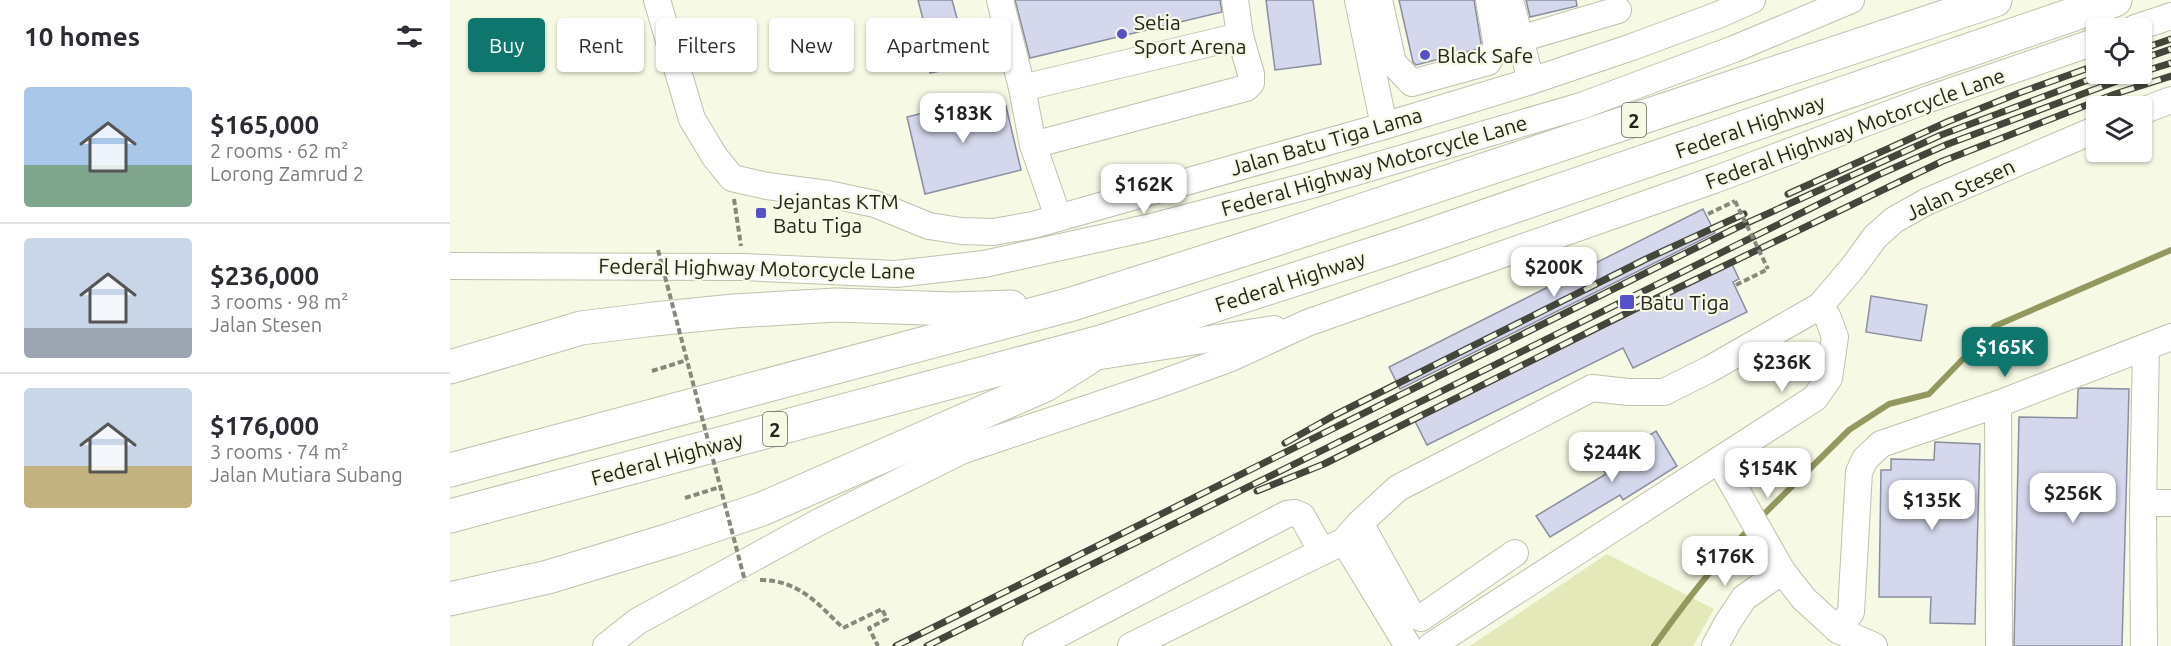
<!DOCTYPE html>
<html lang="en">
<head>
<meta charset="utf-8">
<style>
  :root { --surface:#fff; --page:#f7f7f7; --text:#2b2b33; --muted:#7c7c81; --line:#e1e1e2; --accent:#0f766e }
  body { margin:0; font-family:Ubuntu,sans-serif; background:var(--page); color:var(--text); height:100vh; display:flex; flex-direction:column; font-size:22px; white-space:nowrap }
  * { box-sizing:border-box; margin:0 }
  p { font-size:20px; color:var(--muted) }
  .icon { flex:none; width:33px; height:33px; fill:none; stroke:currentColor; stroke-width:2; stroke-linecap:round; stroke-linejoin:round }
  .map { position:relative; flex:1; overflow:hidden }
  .side { display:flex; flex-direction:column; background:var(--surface); width:450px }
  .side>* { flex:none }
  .banner { position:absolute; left:18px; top:18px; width:570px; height:54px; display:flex; gap:12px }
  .buttons { position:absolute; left:1636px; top:18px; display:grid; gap:12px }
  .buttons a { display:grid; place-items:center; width:66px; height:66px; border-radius:6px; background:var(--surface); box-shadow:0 2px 4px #0004; font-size:30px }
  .price { position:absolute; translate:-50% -51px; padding:0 14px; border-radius:12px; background:#fff; color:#222; font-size:20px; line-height:39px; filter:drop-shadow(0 2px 3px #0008) }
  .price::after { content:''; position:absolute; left:50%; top:36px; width:18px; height:14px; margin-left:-9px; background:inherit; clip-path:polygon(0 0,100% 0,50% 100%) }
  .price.current { background:var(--accent); color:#fff }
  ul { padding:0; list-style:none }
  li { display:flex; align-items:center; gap:18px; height:150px; padding:0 24px }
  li+li { border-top:2px solid var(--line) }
  li span { display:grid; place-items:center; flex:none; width:168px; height:120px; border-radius:6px; color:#555 }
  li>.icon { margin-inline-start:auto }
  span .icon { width:72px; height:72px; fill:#fffc; stroke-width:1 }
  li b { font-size:26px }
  h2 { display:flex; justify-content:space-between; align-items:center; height:72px; padding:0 24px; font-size:26px }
  .pill { padding:0 21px; border-radius:6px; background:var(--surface); box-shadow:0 2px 4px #0004; font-size:21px; line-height:54px }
  .pill.current { background:var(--accent); color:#fff }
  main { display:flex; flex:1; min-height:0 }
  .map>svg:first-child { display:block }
  .green { fill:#e3e9b8 }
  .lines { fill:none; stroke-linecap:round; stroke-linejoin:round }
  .stream { stroke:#93985e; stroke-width:6 }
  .building { fill:#d5d8ec; stroke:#8b8ea0; stroke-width:1.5 }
  .minor-casing { stroke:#bfc1ad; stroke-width:28 }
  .highway-casing { stroke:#bfc1ad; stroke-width:35 }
  .path { stroke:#87897c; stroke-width:4; stroke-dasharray:6 3; stroke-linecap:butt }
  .minor { stroke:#fff; stroke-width:26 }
  .highway { stroke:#fff; stroke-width:33 }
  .rail-casing { stroke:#44463c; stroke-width:7 }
  .rail { stroke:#f6f9e4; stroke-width:4.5; stroke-dasharray:14; stroke-linecap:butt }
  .path-bridge { stroke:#87897c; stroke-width:4; stroke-dasharray:6 3; stroke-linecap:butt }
  .poi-dot { fill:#5751c9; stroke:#f6f9e4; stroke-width:2 }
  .labels { text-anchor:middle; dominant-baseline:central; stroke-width:4.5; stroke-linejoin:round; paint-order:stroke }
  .shield { fill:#f6f9e4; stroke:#636559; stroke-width:1.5 }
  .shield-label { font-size:20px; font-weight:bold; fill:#24251e }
  .poi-label { font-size:21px; fill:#24251e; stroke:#f6f9e4; text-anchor:start }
  .street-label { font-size:21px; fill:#24251e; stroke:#f6f9e4 }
</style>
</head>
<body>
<main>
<section class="side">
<h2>10 homes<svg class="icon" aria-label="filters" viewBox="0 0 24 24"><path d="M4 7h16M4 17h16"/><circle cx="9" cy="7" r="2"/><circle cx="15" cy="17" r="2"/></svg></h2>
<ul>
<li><span style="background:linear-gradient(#a9c7e8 65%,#7fa58c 0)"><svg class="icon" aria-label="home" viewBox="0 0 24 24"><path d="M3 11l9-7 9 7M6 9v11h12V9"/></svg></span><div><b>$165,000</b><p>2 rooms · 62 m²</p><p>Lorong Zamrud 2</p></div></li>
<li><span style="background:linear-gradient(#c9d6e8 75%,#9aa5b1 0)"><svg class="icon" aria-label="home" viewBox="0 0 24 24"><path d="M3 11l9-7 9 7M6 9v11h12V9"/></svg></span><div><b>$236,000</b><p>3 rooms · 98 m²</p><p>Jalan Stesen</p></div></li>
<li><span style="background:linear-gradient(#c9d6e8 65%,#c2b280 0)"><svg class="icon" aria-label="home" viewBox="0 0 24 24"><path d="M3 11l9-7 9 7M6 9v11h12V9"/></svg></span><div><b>$176,000</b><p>3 rooms · 74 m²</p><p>Jalan Mutiara Subang</p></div></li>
</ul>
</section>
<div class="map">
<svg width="1721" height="646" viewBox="0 0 1721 646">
  <rect width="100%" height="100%" fill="#f6f9e4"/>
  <!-- green -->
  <path class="green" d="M1157 554 1264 609 1243 646H1020Z"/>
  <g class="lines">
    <!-- stream -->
    <g class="stream">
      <path d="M1310 518 1399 430 1439 404 1479 394 1545 326 1721 250"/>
      <path d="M1204 646C1234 604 1264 564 1301 527"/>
    </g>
  </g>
  <!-- building -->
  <g class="building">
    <path d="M468 0H502L513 40 515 39 520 65 480 73 474 47 480 46Z"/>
    <path d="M565 0H770L772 12 580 58Z"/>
    <path d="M816 0H863L871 64 825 70Z"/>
    <path d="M949 0H1024L1031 43 1028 49 966 65 963 62Z"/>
    <path d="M1076 0H1126L1127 6 1080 17Z"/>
    <path d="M541 96 544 109 556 106 571 170 475 194 457 117Z"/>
    <path d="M1253 209 1265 233 950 389 939 367Z"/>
    <path d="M1282 264 1289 279 1283 282 1297 312 1183 368 1173 348 977 445 965 421Z"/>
    <path d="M1421 296 1477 305 1471 341 1416 332Z"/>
    <path d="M1631 388 1679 389 1672 646H1564L1569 417 1627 418 1628 389Z"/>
    <path d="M1206 431 1227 466 1173 500 1170 495 1100 537 1086 516 1156 474 1151 466Z"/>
    <path d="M1485 442 1530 444 1525 624 1480 623 1481 597H1429L1431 470H1441V459L1484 460Z"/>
  </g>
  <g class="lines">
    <!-- minor casing -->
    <g class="minor-casing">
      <g id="minor">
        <path d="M207 0 242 119 265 157 282 178 317 186 378 194 425 204 479 226 511 231 543 232 583 225 934 126 1081 81 1182 47 1268 15 1302 0"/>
        <path d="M550 0 572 88 583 145 608 217"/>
        <path d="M908 0 934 126"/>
        <path d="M929 0 943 63 962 83 1038 62 1047 46 1039 0"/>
        <path d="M1060 0 1081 81"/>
        <path d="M1685 28 1721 16"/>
        <path d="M1070 39 1168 10"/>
        <path d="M572 88 790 36 785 0"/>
        <path d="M1692 111 1721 100"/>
        <path d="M583 145 796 88 801 83V74L790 36"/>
        <path d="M0 266 293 267 446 274 534 264 697 228 861 185 1131 106 1284 49 1401 0"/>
        <path d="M638 358 824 329"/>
        <path d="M1548 404 1549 646"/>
        <path d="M1269 460 1332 571 1354 599 1388 630 1424 646"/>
        <path d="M1693 503H1721"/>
        <path d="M910 523 961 614 971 618 1065 553"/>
        <path d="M1388 630 1401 612 1409 472 1415 459 1431 444 1548 404 1721 337"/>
        <path d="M156 646 188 621 369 522 511 451 707 385 781 358 857 323 1264 180 1479 99 1647 41"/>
        <path d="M586 646 837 514 845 513 852 516 872 552"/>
        <path d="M681 646 888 544"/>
        <path d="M958 646 894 541 910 523 948 488 1142 388 1178 392H1214L1260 369 1370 306 1404 266 1425 237 1444 220 1476 202 1647 129"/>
        <path d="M981 646 1365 398 1379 378 1385 337 1378 318 1370 306"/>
        <path d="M1265 646 1278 622 1294 598 1332 571"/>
        <path d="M1694 646 1693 503 1696 347"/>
      </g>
    </g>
    <!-- highway casing -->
    <g class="highway-casing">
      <g id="highway">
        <path d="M0 367 131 328 204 319 284 311 386 305 503 309 561 307"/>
        <path d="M0 470 622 304 823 240 1545 0"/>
        <path d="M0 516 651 342 951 245 1665 0"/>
        <path d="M0 599 98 577 223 539 312 509 595 385 638 358 642 353"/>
      </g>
    </g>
    <!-- path -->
    <g class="path">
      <path d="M284 199 291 246"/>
      <path d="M1258 214 1285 201"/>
      <path d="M1286 285 1318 269"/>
      <path d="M202 371 237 360"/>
      <path d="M235 498 270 487"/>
      <path d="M310 580C349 580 368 604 393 628L432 609 437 619 419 628 428 646"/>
    </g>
    <!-- minor -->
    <use href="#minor" class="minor"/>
    <!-- highway -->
    <use href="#highway" class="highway"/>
    <!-- rail casing -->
    <g class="rail-casing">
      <g id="rail">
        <path d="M1692 49 1721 39"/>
        <path d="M1692 59 1721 49"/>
        <path d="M1692 72 1721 63"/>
        <path d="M1338 194 1497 122 1569 93 1647 65"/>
        <path d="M835 443 885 415 1196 259 1294 214"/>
        <path d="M807 491 874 464 1207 298 1493 161 1665 94 1721 76"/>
        <path d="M446 646 1286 228 1491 135 1654 74"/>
        <path d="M477 646 1428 175 1498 144 1686 74"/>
      </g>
    </g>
    <!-- rail -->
    <use href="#rail" class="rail"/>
    <!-- path-bridge -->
    <g class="path-bridge">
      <path d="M1285 201 1318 269"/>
      <path d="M208 250 295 581"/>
    </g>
  </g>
  <!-- markers -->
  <g class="poi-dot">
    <circle cx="672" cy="34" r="6"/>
    <circle cx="975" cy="55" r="6"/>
    <rect x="305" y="207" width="12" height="12" rx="3"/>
    <rect x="1169" y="294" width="16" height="16" rx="3"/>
  </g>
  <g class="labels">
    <!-- shield labels -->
    <g class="shield">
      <rect x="1172" y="103" width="24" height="34" rx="4.5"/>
      <rect x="313" y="412" width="24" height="34" rx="4.5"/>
    </g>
    <g class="shield-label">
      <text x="1184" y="120">2</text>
      <text x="325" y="429">2</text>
    </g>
    <!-- poi labels -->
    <g class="poi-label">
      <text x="684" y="22">Setia<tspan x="684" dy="24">Sport Arena</tspan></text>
      <text x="987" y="55">Black Safe</text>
      <text x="323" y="201">Jejantas KTM<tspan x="323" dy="24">Batu Tiga</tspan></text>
      <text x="1190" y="302">Batu Tiga</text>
    </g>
    <!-- street labels -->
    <g class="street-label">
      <text transform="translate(1300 126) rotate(-19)">Federal Highway</text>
      <text transform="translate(1405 128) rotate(-20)">Federal Highway Motorcycle Lane</text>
      <text transform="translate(876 141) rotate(-16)">Jalan Batu Tiga Lama</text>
      <text transform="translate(924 165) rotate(-16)">Federal Highway Motorcycle Lane</text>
      <text transform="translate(1510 189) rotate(-25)">Jalan Stesen</text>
      <text transform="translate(307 268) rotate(1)">Federal Highway Motorcycle Lane</text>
      <text transform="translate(840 281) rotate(-18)">Federal Highway</text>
      <text transform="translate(217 458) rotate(-15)">Federal Highway</text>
    </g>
  </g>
</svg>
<div class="buttons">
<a><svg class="icon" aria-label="locate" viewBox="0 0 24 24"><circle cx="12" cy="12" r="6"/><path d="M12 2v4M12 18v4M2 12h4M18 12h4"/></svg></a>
<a><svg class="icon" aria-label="layers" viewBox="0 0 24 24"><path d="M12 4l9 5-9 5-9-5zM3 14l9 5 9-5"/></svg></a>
</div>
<b class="price" style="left:513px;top:144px">$183K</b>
<b class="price" style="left:694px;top:215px">$162K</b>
<b class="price" style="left:1104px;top:298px">$200K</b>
<b class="price current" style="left:1555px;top:378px">$165K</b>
<b class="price" style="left:1332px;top:393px">$236K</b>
<b class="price" style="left:1162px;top:483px">$244K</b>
<b class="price" style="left:1318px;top:499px">$154K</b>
<b class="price" style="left:1623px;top:524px">$256K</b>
<b class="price" style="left:1482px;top:531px">$135K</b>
<b class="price" style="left:1275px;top:587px">$176K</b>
<div class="banner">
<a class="pill current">Buy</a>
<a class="pill">Rent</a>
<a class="pill">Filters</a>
<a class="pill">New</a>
<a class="pill">Apartment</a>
</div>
</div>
</main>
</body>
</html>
